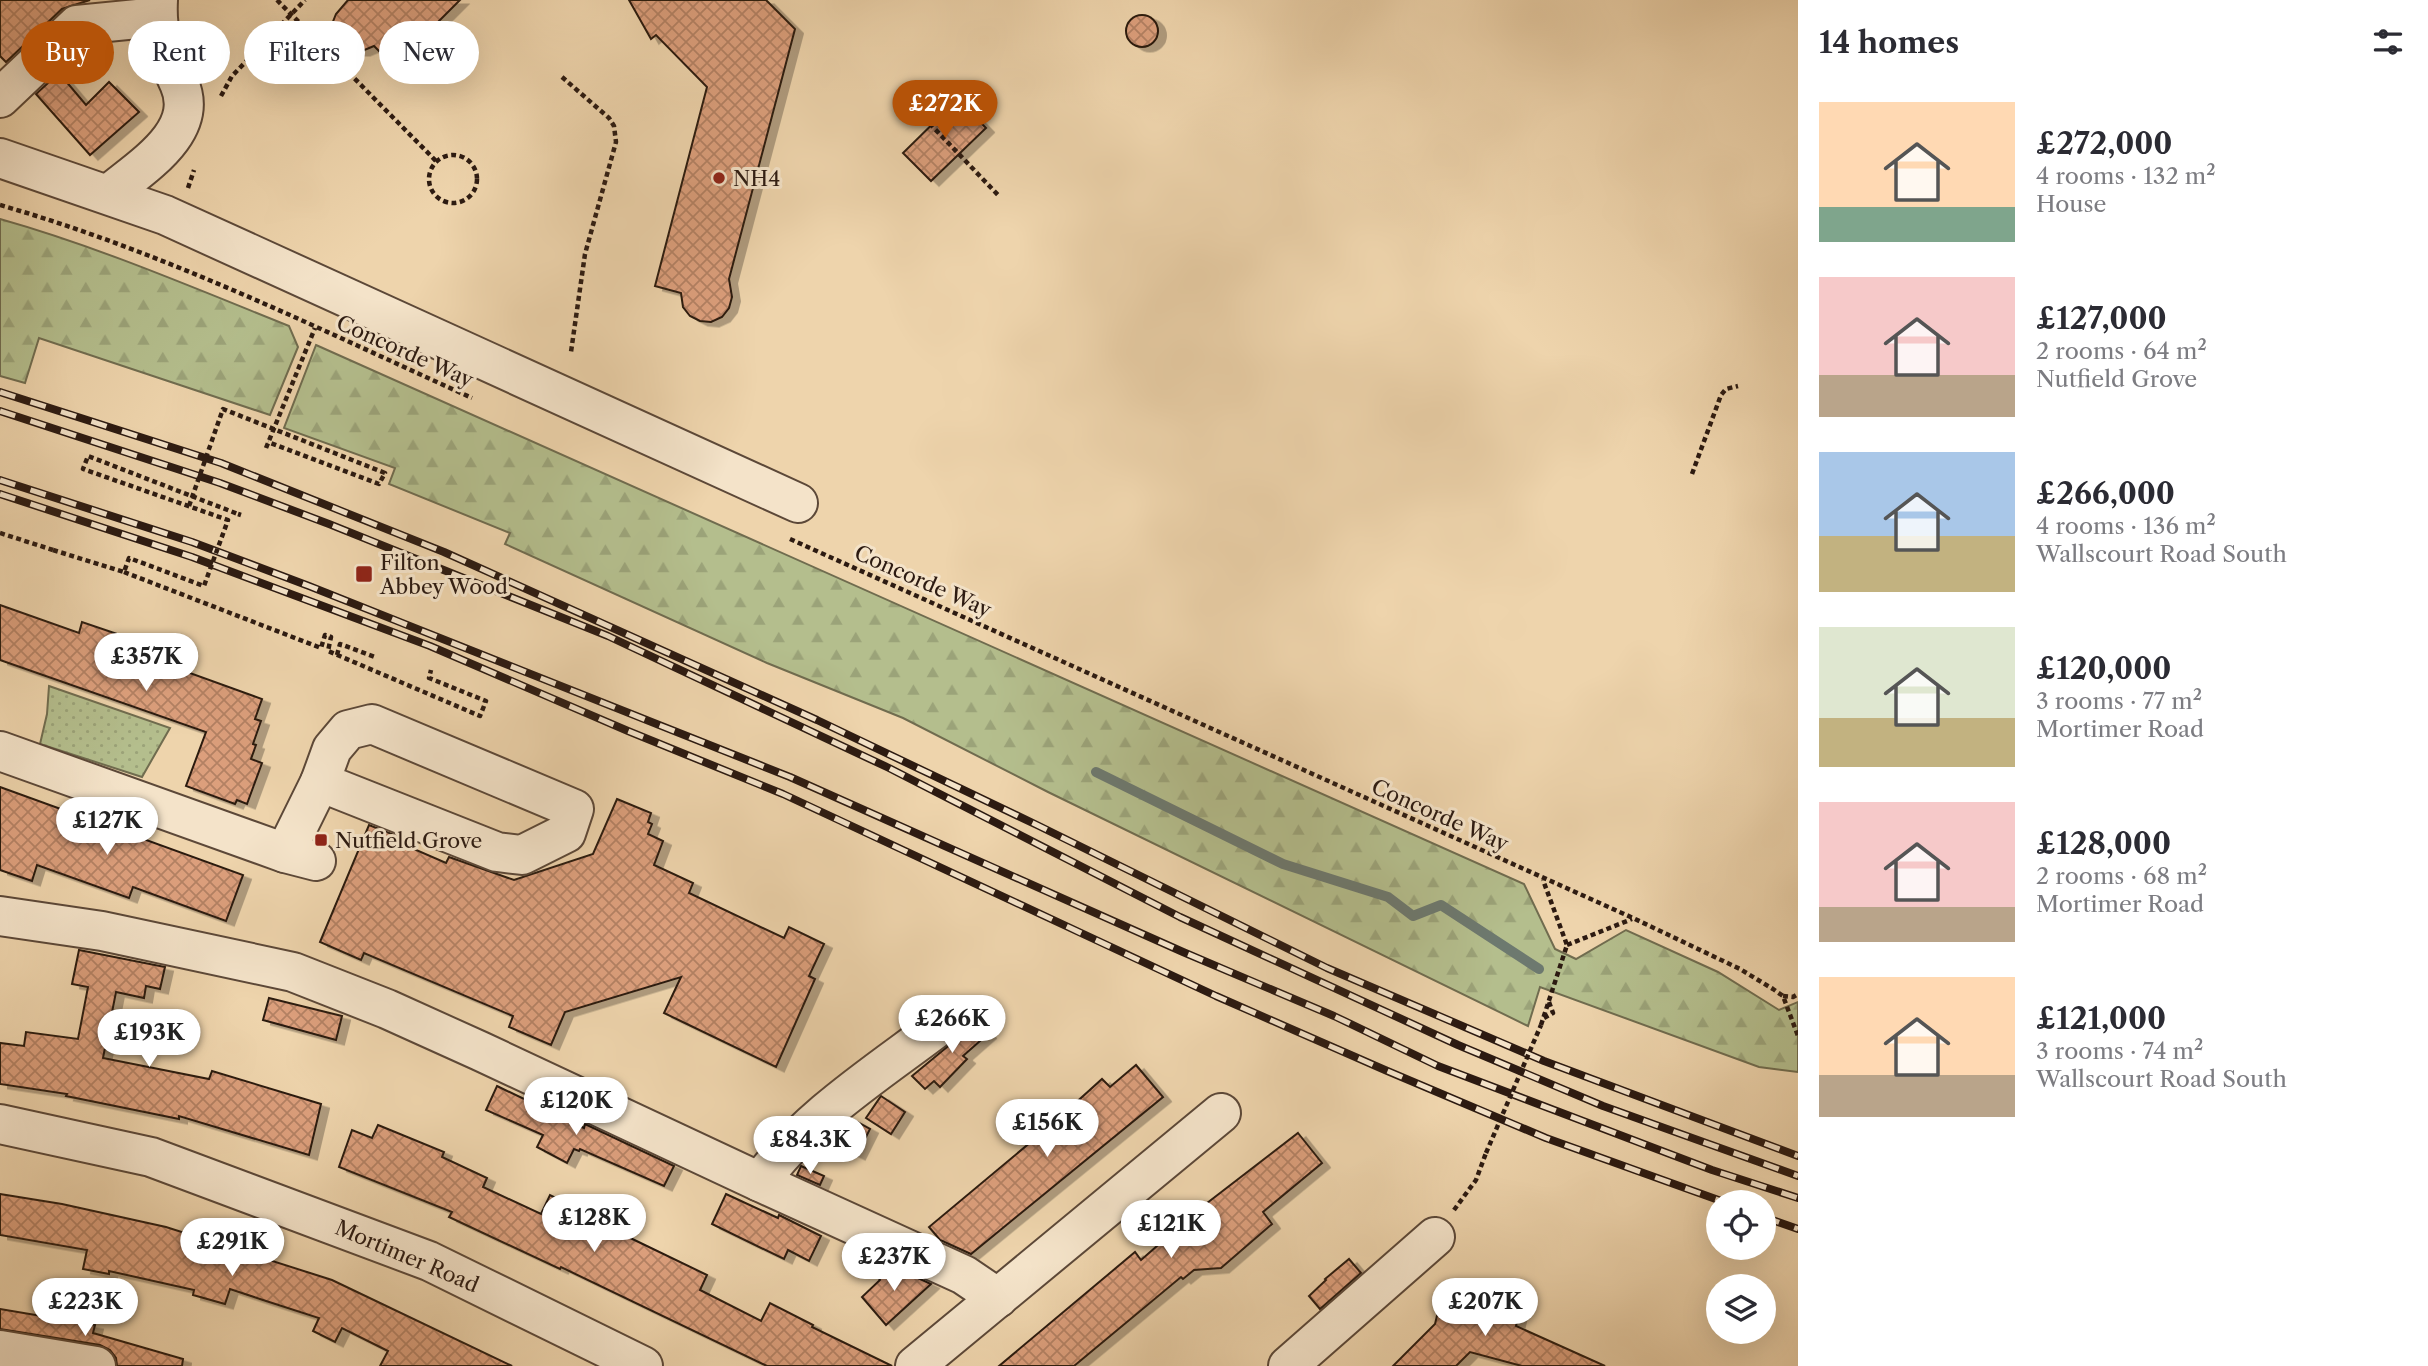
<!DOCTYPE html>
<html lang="en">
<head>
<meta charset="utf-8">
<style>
  :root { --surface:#fff; --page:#f2f2f3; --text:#2b2b33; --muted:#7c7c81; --accent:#b45309 }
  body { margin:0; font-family:"Libre Caslon Text",serif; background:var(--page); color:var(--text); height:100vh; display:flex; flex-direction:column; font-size:26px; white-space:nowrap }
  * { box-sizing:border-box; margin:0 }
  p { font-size:23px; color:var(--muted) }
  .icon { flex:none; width:38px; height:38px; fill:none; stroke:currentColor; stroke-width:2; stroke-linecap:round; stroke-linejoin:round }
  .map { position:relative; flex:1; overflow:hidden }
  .drawer { display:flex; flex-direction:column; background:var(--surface); width:630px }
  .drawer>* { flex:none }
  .guide { position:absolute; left:21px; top:21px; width:665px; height:63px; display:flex; gap:14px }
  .fabs { position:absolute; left:1706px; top:1190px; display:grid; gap:14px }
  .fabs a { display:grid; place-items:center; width:70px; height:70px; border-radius:50%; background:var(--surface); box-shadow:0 7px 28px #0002; font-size:35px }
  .price { position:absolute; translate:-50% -60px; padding:0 16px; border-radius:24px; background:#fff; color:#222; font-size:23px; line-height:46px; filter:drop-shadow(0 2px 4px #0008) }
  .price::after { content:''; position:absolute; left:50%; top:42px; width:21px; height:16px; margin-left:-10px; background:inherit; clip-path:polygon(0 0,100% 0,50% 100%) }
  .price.current { background:var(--accent); color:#fff }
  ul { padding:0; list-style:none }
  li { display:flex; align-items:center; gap:21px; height:175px; padding:0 21px }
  li span { display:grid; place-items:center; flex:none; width:196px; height:140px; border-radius:0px; color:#555 }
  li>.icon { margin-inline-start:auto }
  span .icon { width:84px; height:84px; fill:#fffc; stroke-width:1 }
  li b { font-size:30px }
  h2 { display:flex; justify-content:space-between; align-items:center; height:84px; padding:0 21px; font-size:30px }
  .tag { padding:0 24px; border-radius:32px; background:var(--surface); box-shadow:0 7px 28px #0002; font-size:24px; line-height:63px }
  .tag.current { background:var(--accent); color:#fff }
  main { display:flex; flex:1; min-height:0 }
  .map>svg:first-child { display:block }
  .grass { fill:url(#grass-dots); stroke:#706c4f; stroke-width:2 }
  .forest { fill:url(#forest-firs); stroke:#706c4f; stroke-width:2 }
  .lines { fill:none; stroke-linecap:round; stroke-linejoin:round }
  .stream { stroke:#6d796f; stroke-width:10 }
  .building { fill:url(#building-cross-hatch); stroke:#2c1a11; stroke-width:2; filter:url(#shadow) }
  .minor-casing { stroke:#5c4838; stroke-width:42 }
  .path { stroke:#2c1a11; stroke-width:4.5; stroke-dasharray:5 3.5; stroke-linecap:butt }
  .minor { stroke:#f4e3c9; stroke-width:38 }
  .rail-casing { stroke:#2c1a11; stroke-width:8 }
  .rail { stroke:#f4e3c9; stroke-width:5; stroke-dasharray:16; stroke-linecap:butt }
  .path-bridge { stroke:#2c1a11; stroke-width:4.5; stroke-dasharray:5 3.5; stroke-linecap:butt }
  .poi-dot { fill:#8f2418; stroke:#f4e3c9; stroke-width:2.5 }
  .labels { text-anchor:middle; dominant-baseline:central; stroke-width:6; stroke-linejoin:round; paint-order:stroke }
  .poi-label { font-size:21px; fill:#2c1a11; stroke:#f4e3c9; text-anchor:start }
  .street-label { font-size:21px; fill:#2c1a11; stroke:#f4e3c9 }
</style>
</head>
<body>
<main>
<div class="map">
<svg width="1798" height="1366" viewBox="0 0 1798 1366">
  <defs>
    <pattern id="grass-dots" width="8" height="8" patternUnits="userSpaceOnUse" patternTransform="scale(1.75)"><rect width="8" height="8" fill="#b4be8d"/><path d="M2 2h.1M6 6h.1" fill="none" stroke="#9ba379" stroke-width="1.8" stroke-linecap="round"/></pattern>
    <pattern id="forest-firs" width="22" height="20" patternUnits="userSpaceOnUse" patternTransform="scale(1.75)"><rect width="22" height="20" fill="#b4be8d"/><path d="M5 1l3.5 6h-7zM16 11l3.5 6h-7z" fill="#9ba379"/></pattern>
    <pattern id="building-cross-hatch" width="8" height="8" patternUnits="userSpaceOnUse" patternTransform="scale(1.75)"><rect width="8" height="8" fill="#dc9f7c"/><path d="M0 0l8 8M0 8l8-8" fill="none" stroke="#b38164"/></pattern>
    <filter id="shadow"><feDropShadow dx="8" dy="4.5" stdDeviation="0" flood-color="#0004"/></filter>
  </defs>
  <rect width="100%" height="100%" fill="#eed4ac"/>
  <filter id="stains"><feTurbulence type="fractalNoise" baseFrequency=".00286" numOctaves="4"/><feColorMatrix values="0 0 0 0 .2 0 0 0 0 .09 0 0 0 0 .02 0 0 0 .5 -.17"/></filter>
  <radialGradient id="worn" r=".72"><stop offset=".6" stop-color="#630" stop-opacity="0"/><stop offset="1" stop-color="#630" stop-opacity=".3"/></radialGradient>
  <!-- grass -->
  <path class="grass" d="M49 686 170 728 142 777 40 744 47 714Z"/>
  <!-- forest -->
  <g class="forest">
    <path d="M0 219C99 247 194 288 289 326L298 347 270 415 39 338 25 383 0 376Z"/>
    <path d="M316 345 1524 884 1555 949 1576 959 1626 930 1718 972 1779 1010 1798 1002V1072L1759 1067 1540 987 1528 1026 1048 792 903 718 767 663 505 544 510 533 389 484 395 468 284 428Z"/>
  </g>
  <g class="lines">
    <!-- stream -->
    <path class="stream" d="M1096 772 1283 864 1388 897 1413 916 1441 905 1539 969"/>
  </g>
  <!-- building -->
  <g class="building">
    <path d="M0 0H90L62 9 6 62 0 56Z"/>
    <path d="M348 0H460L394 66 374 46 362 51H351L341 45 334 36 332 24 336 14Z"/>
    <path d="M629 0H766L795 29 729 279 732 297 729 308 722 317 711 322 700 321 690 316 683 307 681 293 655 286 707 87 656 35 651 39Z"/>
    <circle cx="1142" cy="31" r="16"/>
    <path d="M59 73 86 105 109 82 139 112 90 155 36 94Z"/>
    <path d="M958 99 986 128 931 181 903 153Z"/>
    <path d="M0 605 79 633 82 622 126 637V639L166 653 162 663 262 699 255 719 261 721 253 744 256 745 251 759 262 763 247 804 237 800 235 804 186 786 206 732 0 660Z"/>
    <path d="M0 787 243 875 226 921 133 887 129 898 37 865 32 881 0 870Z"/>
    <path d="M617 799 651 813 648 822 652 824 648 834 663 841 654 865 693 883 689 893 784 938 789 927 824 944 809 976 815 979 776 1067 664 1013 681 977 565 1012 551 1045 509 1027 513 1016 364 953 361 960 320 942 369 825 402 838 400 843 446 863 449 857 514 880 593 854Z"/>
    <path d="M79 950 165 967 160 989 146 986 144 998 116 992 103 1058 209 1079 212 1071 321 1104 309 1155 179 1116V1119L66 1096 67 1094 0 1084V1043L24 1046 26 1032 78 1039 88 987 72 984Z"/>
    <path d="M269 998 342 1016 336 1040 263 1020Z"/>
    <path d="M972 1015 988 1034 963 1056 967 1059 940 1087 934 1081 925 1089 912 1076 947 1047 954 1039 956 1029Z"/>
    <path d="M1136 1065 1163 1097 971 1254 940 1240 929 1227 1038 1136 1030 1126 1053 1107 1061 1116 1102 1079 1110 1087Z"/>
    <path d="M497 1086 584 1128 585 1124 674 1166 664 1186 580 1149 579 1151 574 1149 567 1163 537 1147 543 1135 486 1110Z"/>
    <path d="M881 1096 905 1112 891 1134 866 1118Z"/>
    <path d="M852 1119 870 1129 857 1155 833 1143 839 1130Z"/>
    <path d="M378 1125 444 1152 442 1157 487 1178 483 1187 541 1214 550 1195 624 1231 622 1234 707 1275 700 1290 761 1321 770 1303 813 1325 812 1327 892 1366H767L561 1267 560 1269 449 1217 452 1212 339 1167 352 1130 372 1138Z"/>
    <path d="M1298 1133 1322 1163 1263 1212 1272 1224 1221 1268 1194 1270 1183 1279 1181 1277 1074 1366H999L1135 1252 1141 1260 1198 1210Z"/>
    <path d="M801 1166 824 1176 820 1185 797 1175Z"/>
    <path d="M0 1194 62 1204 166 1227 332 1280 512 1366H380L388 1351 342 1328 335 1342 313 1331 319 1318 263 1300 230 1289 225 1304 193 1295 194 1290 109 1271V1274L83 1269 87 1250 0 1235Z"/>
    <path d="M726 1194 778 1218 779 1215 821 1236 809 1261 788 1250 784 1259 712 1224Z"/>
    <path d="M1349 1259 1361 1273 1320 1309 1309 1296 1326 1280 1325 1279Z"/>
    <path d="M890 1265 931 1284 886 1325 862 1297 880 1280 877 1276Z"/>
    <path d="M1443 1291 1520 1309 1516 1326 1605 1366H1522L1470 1352 1456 1366H1393L1435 1324Z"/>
    <path d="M0 1309 95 1325 93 1333 183 1359 182 1366H117L116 1358 110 1350 100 1345 0 1329Z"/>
  </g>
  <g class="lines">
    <!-- minor casing -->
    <g class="minor-casing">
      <g id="minor">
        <path d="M0 98 77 25 157 17"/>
        <path d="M0 158 165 215 798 503"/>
        <path d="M109 194C141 167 201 132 179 83 165 51 156 37 158 0"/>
        <path d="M372 724 574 809 566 833 522 855 497 852 320 782 332 749 348 730Z"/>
        <path d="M0 751 285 853 316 861"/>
        <path d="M285 853 320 782"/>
        <path d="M0 916 102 931 293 972 387 1009 480 1051 760 1182"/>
        <path d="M934 1030C874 1075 804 1120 760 1182L964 1275 998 1298"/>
        <path d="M0 1124 151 1157 429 1261 643 1366"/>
        <path d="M0 1350 96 1366"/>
        <path d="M915 1366 1221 1113"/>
        <path d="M1288 1366 1435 1237"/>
      </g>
    </g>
    <!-- path -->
    <g class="path">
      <path d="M277 0 437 162"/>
      <path d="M562 77 609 118 614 126 616 142 585 254 571 352"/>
      <path d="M221 96 232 76 305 0"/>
      <path d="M912 105 998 195"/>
      <circle cx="453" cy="179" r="24"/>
      <path d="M188 188 194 170"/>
      <path d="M0 205C164 252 317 328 472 398"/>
      <path d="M266 448 315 328"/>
      <path d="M1692 474 1721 395 1726 389 1738 386"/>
      <path d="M238 514 241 515"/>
      <path d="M0 533 53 550"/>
      <path d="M790 539 1633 918 1740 969 1773 989 1783 996 1798 1036"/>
      <path d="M124 572 321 648 325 635 331 637 328 651 480 716 486 701 429 678 431 670"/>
      <path d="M337 655 340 644 375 657"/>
      <path d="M1567 945 1632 919"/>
      <path d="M1783 996 1793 997 1798 994"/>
      <path d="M1544 1018 1553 1013 1549 1002"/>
      <path d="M1541 1025 1567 945 1543 880"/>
      <path d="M1454 1210 1476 1180 1486 1153"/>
    </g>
    <!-- minor -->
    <use href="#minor" class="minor"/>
    <!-- rail casing -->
    <g class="rail-casing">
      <g id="rail">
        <path d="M0 392 221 463 444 552 817 720 1039 826 1327 968 1544 1061 1798 1156"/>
        <path d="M0 411 220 483 329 524 608 636 889 768 1180 917 1458 1045 1603 1106 1798 1176"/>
        <path d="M0 480 192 542 309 586 790 777 1183 952 1334 1016 1438 1066 1712 1170 1798 1198"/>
        <path d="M0 494 192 557 430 646 628 731 783 794 1216 996 1385 1070 1546 1138 1724 1202"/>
        <path d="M1764 1217 1798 1229"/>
      </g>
    </g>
    <!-- rail -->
    <use href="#rail" class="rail"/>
    <!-- path-bridge -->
    <g class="path-bridge">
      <path d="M189 506 223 409 385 473 379 484 268 442"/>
      <path d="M53 550 124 572 129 558 204 586 228 520 83 469 88 456 238 514"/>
      <path d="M1486 1153 1541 1025"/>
    </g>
  </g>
  <!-- markers -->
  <g class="poi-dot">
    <circle cx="719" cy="178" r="7"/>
    <rect x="355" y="565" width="18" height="18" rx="3.5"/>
    <rect x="314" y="833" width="14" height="14" rx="3.5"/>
  </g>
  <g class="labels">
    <!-- poi labels -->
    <g class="poi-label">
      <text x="733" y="178">NH4</text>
      <text x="380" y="562">Filton<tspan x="380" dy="24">Abbey Wood</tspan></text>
      <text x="335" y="840">Nutfield Grove</text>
    </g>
    <!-- street labels -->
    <g class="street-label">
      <text transform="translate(405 351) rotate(24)">Concorde Way</text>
      <text transform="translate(923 581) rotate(24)">Concorde Way</text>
      <text transform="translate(1440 815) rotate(24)">Concorde Way</text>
      <text transform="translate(407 1256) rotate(23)">Mortimer Road</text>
    </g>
  </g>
  <rect width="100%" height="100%" filter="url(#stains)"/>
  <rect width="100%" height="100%" fill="url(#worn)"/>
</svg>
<div class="fabs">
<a><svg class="icon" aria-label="locate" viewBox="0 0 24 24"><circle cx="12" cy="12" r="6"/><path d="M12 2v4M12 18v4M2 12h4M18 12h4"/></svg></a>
<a><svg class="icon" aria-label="layers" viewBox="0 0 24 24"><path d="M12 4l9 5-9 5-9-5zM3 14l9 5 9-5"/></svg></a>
</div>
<b class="price current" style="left:945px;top:140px">£272K</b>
<b class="price" style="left:146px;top:693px">£357K</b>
<b class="price" style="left:107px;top:857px">£127K</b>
<b class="price" style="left:952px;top:1055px">£266K</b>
<b class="price" style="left:149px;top:1069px">£193K</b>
<b class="price" style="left:576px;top:1137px">£120K</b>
<b class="price" style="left:1047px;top:1159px">£156K</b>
<b class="price" style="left:810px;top:1176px">£84.3K</b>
<b class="price" style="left:594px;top:1254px">£128K</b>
<b class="price" style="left:1171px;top:1260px">£121K</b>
<b class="price" style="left:232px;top:1278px">£291K</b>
<b class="price" style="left:894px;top:1293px">£237K</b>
<b class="price" style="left:85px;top:1338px">£223K</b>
<b class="price" style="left:1485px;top:1338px">£207K</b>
<div class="guide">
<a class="tag current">Buy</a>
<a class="tag">Rent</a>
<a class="tag">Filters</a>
<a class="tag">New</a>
</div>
</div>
<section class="drawer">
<h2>14 homes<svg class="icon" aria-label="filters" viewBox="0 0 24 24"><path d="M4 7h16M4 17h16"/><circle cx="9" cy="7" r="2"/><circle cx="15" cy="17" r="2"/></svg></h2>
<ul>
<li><span style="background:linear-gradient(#ffd9b3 75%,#7fa58c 0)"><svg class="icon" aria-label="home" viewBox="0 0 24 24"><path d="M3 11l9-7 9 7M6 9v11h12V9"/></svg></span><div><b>£272,000</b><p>4 rooms · 132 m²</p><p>House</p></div></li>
<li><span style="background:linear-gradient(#f6c9c9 70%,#b9a48a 0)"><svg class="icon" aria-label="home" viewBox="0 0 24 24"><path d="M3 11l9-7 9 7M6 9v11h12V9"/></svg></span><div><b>£127,000</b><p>2 rooms · 64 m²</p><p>Nutfield Grove</p></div></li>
<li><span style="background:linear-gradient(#a9c7e8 60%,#c2b280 0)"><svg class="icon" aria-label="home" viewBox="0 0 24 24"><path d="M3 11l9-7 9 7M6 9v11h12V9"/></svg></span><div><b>£266,000</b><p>4 rooms · 136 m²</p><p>Wallscourt Road South</p></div></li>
<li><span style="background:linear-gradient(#dfe7d0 65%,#c2b280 0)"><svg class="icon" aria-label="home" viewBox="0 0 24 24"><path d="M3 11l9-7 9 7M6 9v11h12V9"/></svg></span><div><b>£120,000</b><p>3 rooms · 77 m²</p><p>Mortimer Road</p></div></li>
<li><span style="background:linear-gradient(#f6c9c9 75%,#b9a48a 0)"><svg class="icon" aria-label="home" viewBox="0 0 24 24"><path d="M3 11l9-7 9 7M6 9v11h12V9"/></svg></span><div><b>£128,000</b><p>2 rooms · 68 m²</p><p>Mortimer Road</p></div></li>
<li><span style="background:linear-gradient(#ffd9b3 70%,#b9a48a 0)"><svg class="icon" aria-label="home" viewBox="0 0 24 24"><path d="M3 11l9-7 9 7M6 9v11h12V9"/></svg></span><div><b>£121,000</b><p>3 rooms · 74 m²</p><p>Wallscourt Road South</p></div></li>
</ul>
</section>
</main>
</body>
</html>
